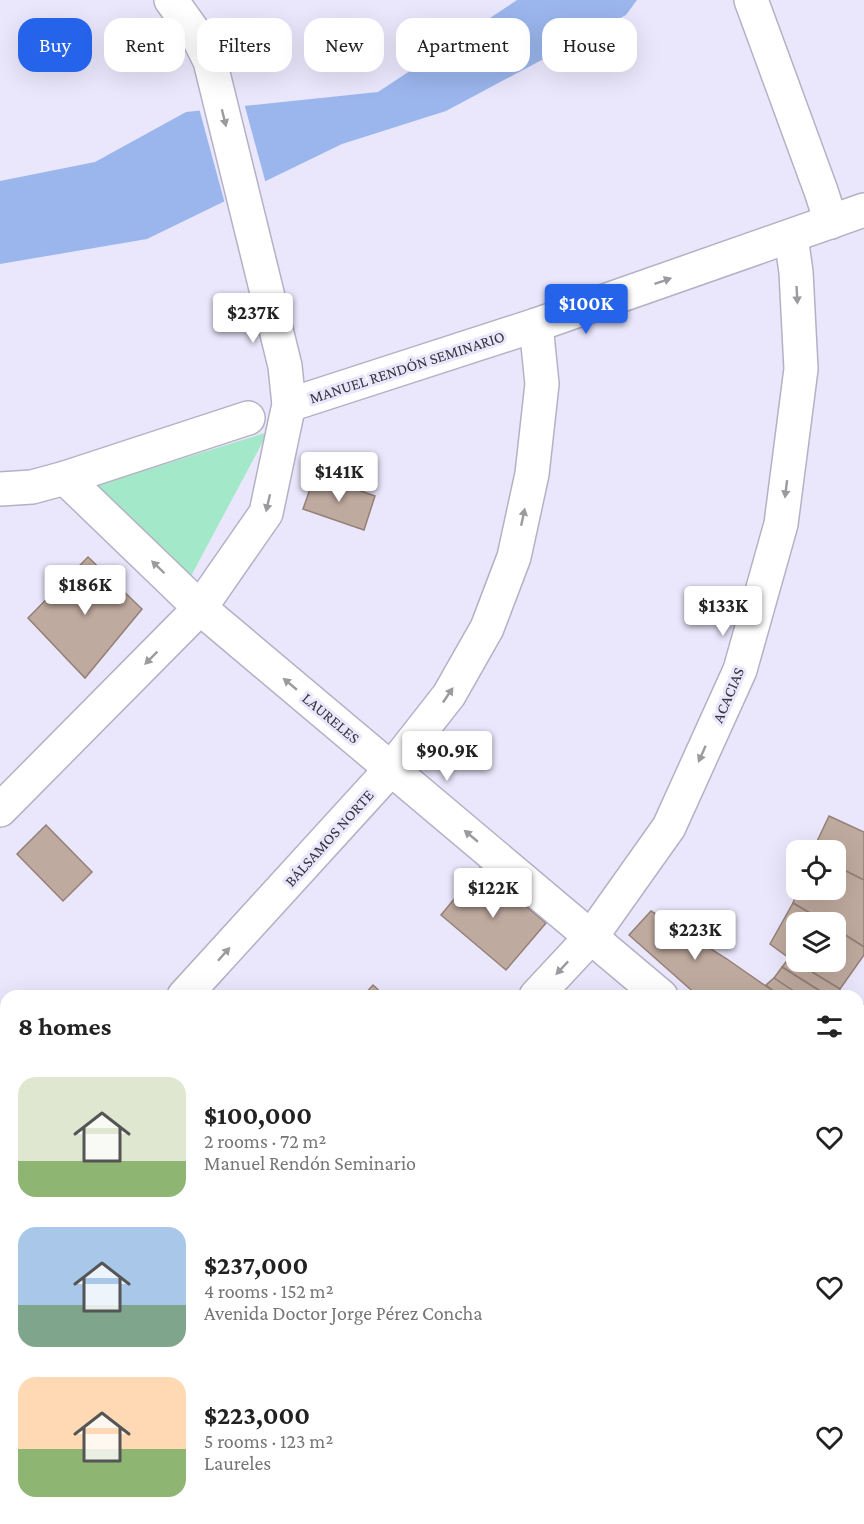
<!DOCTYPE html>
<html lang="en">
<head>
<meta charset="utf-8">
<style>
  :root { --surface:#fff; --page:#f2f2f2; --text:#222; --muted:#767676; --accent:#2563eb }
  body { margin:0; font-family:"Crimson Pro",serif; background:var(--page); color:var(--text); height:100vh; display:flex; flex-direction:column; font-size:22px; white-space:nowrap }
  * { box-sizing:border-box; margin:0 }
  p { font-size:20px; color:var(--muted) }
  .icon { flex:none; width:33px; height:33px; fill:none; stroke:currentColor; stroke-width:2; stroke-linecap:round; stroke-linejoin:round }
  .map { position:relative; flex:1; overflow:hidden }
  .drawer { position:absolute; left:0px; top:990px; width:864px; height:534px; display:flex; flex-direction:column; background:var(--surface); border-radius:18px 18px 0 0; box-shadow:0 6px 24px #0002 }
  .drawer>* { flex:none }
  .guide { position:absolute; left:18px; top:18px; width:828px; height:54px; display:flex; gap:12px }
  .buttons { position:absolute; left:786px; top:840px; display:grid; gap:12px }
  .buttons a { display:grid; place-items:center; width:60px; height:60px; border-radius:12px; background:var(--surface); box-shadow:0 6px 24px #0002; font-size:30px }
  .price { position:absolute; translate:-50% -51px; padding:0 14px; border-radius:6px; background:#fff; color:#222; font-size:20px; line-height:39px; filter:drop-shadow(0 2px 3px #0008) }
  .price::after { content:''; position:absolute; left:50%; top:36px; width:18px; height:14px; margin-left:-9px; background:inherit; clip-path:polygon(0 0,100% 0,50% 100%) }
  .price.active { background:var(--accent); color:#fff }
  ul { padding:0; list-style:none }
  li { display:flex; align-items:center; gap:18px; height:150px; padding:0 18px }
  li span { display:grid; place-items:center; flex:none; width:168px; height:120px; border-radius:18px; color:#555 }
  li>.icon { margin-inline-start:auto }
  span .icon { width:72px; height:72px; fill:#fffc; stroke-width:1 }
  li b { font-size:26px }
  h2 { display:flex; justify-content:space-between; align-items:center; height:72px; padding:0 18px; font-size:26px }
  .tag { padding:0 21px; border-radius:18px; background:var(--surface); box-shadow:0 6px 24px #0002; font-size:21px; line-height:54px }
  .tag.active { background:var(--accent); color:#fff }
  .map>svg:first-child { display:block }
  .green { fill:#a3e8c8 }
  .water { fill:#9bb6ed }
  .pier { fill:#eae7fc }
  .building { fill:#bfaa9f; stroke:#948076; stroke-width:1.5 }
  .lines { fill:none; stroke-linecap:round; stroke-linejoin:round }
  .street-casing { stroke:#b4b1c5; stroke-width:36 }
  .secondary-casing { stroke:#b4b1c5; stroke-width:36 }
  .street { stroke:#fff; stroke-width:33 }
  .secondary { stroke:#fff; stroke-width:33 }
  .oneway { fill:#9b9a9e }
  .labels { text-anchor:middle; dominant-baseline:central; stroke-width:6; stroke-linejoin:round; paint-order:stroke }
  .street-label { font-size:16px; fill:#37353e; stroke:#eae7fc }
</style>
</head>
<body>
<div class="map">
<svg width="864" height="1524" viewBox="0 0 864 1524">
  <rect width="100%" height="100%" fill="#eae7fc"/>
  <!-- green -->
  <path class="green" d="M268 432 190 578 91 487Z"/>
  <!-- water -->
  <path class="water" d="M517 0H637L626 15 446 111 342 144 147 239 0 264V181L95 162 186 112 378 92Z"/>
  <!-- pier -->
  <path class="pier" d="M244 103 266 184 225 204 199 108Z"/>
  <!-- building -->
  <g class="building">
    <path d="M315 475 375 496 364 530 303 509Z"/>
    <path d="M88 557 142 609 85 678 28 618Z"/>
    <path d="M829 816 864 832V880L836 866V850H813Z"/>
    <path d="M46 825 92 872 63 901 17 854Z"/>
    <path d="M836 866 864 880V947L836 929V922H825L793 903 798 890H836Z"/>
    <path d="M480 868 546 923 506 970 441 915Z"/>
    <path d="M793 903 825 922H796V962H836V929L864 947V955L840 989 789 958 770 944Z"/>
    <path d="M651 911 727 959 780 996H698L629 935Z"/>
    <path d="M789 958 840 989 835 996H828L782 967Z"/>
    <path d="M782 967 828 996H801L774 978Z"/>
    <path d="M774 978 801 996H780L766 985Z"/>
    <path d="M373 985 385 996H363Z"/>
    <path d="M198 1518H211L216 1524H191Z"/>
    <path d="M230 1518H282L287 1524H235Z"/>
    <path d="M533 1518H602L608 1524H538Z"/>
    <path d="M602 1518H665L659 1524H608Z"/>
  </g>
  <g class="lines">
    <!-- street casing -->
    <g class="street-casing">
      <g id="street">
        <path d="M751 0 821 191 831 222"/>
        <path d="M65 478 200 608 661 996"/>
        <path d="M0 489 32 487 65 478 248 418"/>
        <path d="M184 996 391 769 449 695 487 628 514 557 532 474 542 384 536 325"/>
        <path d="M536 996 591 937 669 827 740 670 781 524 801 369 796 272 791 237"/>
        <path d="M858 1163 864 1169"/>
        <path d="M0 1493 6 1489"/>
        <path d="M858 1510 864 1504"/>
      </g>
    </g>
    <!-- secondary casing -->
    <g class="secondary-casing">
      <g id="secondary">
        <path d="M289 405 536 325 864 210"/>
        <path d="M0 810 200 608 266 513 286 418 289 405 285 366 210 61 199 39 171 0"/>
        <path d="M858 1029 864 1021"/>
        <path d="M858 1113 864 1105"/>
        <path d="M0 1163 6 1170"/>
        <path d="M321 1518 326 1524"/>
        <path d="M389 1524 395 1518"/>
        <path d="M462 1524 468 1518"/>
      </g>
    </g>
    <!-- street -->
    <use href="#street" class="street"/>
    <!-- secondary -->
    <use href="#secondary" class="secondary"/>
  </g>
  <!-- one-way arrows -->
  <defs><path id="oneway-solid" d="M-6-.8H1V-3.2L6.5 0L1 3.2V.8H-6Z" transform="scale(1.5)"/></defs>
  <g class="oneway">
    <use href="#oneway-solid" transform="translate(224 118) rotate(76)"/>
    <use href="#oneway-solid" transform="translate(663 281) rotate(-19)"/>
    <use href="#oneway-solid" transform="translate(797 295) rotate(87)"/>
    <use href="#oneway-solid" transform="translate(786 489) rotate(97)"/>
    <use href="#oneway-solid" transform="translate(268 503) rotate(103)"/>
    <use href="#oneway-solid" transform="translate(523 517) rotate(-78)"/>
    <use href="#oneway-solid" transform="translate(158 567) rotate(-136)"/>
    <use href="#oneway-solid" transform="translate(151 658) rotate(135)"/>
    <use href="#oneway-solid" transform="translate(290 684) rotate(-140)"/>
    <use href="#oneway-solid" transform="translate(448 695) rotate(-56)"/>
    <use href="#oneway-solid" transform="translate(702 754) rotate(114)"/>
    <use href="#oneway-solid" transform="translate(471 836) rotate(-140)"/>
    <use href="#oneway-solid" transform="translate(224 954) rotate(-48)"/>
    <use href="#oneway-solid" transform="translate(562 968) rotate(133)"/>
  </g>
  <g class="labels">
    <!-- street labels -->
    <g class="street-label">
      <text transform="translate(407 367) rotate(-18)">MANUEL RENDÓN SEMINARIO</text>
      <text transform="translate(728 695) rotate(-67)">ACACIAS</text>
      <text transform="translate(331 718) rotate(40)">LAURELES</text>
      <text transform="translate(329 838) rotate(-48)">BÁLSAMOS NORTE</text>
    </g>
  </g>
</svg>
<div class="buttons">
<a><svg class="icon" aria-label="locate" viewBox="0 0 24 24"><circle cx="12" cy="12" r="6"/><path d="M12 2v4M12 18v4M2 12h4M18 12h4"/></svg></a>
<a><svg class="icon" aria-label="layers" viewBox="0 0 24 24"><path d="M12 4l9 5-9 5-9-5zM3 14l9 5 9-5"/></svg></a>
</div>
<b class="price active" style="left:586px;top:335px">$100K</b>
<b class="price" style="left:253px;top:344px">$237K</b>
<b class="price" style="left:339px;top:503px">$141K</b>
<b class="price" style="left:85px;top:616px">$186K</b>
<b class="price" style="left:723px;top:637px">$133K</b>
<b class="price" style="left:447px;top:782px">$90.9K</b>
<b class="price" style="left:493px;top:919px">$122K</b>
<b class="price" style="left:695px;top:961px">$223K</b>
<div class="guide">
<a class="tag active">Buy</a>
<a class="tag">Rent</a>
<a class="tag">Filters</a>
<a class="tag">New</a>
<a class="tag">Apartment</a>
<a class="tag">House</a>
</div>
<section class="drawer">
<h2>8 homes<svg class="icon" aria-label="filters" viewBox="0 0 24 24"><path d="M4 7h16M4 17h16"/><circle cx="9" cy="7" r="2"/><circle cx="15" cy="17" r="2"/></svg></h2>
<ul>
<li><span style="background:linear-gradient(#dfe7d0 70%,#8fb573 0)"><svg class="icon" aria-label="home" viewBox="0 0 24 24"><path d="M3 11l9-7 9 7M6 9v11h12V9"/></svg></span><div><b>$100,000</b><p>2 rooms · 72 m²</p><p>Manuel Rendón Seminario</p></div><svg class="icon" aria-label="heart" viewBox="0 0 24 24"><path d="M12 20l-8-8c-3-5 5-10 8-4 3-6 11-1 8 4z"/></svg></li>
<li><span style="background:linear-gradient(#a9c7e8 65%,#7fa58c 0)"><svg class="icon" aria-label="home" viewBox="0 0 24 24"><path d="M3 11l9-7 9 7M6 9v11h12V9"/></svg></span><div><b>$237,000</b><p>4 rooms · 152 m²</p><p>Avenida Doctor Jorge Pérez Concha</p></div><svg class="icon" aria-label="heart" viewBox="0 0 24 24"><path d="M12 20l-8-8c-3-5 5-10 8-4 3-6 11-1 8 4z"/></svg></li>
<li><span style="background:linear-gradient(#ffd9b3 60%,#8fb573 0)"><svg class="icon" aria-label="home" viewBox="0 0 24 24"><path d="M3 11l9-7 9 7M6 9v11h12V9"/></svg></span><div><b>$223,000</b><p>5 rooms · 123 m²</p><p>Laureles</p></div><svg class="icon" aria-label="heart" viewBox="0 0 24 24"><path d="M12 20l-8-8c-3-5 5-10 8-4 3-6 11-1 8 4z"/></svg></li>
</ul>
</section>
</div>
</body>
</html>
